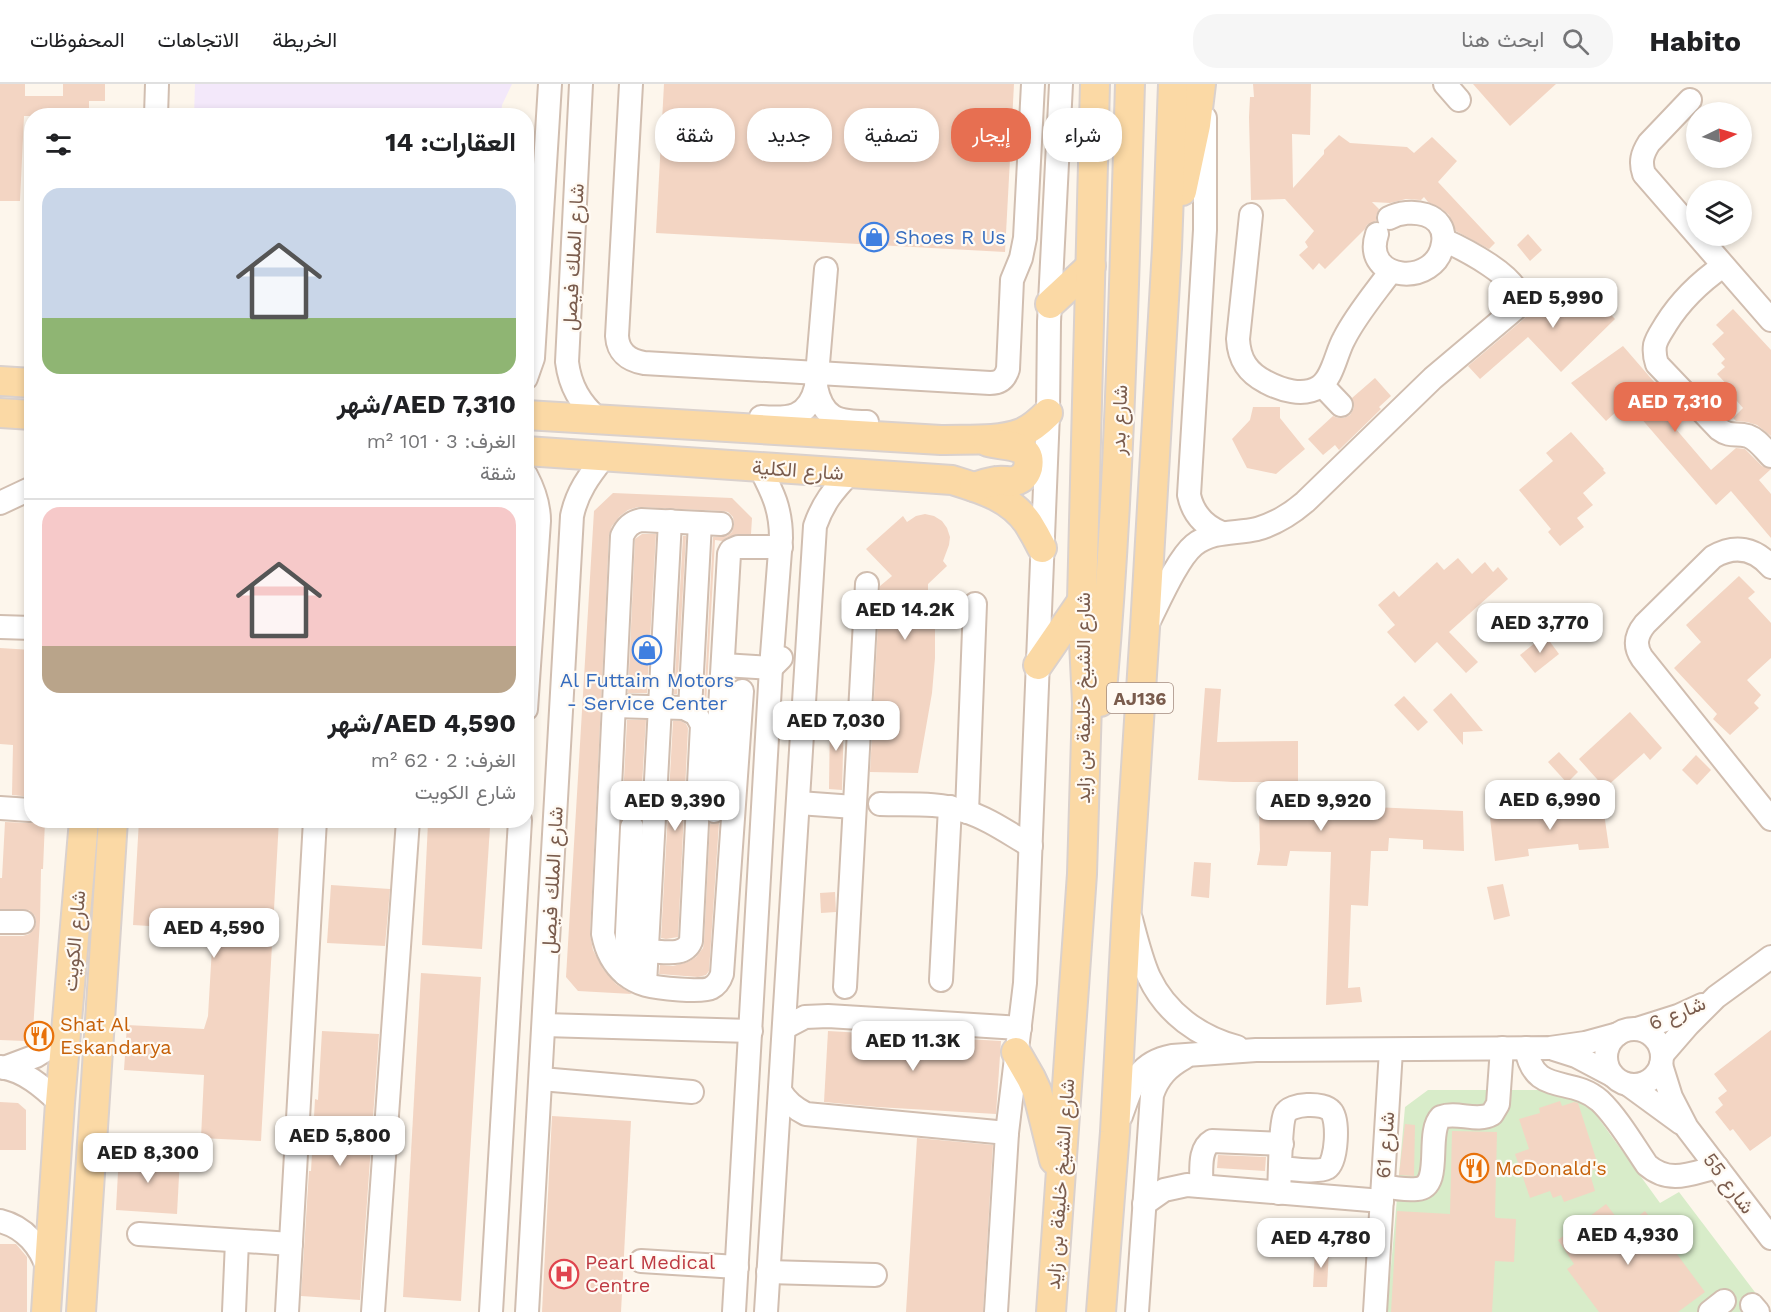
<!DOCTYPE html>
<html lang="ar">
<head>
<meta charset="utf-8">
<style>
  :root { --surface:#fff; --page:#f6f6f6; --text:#202124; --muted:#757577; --line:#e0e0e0; --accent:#e76f51 }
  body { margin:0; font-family:"Work Sans",Vazirmatn,sans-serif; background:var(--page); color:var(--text); direction:rtl; height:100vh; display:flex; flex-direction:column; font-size:22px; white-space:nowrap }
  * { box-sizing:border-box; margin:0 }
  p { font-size:20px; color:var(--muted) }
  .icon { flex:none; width:33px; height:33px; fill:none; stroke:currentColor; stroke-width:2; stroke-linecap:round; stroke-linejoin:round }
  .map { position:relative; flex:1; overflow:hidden; direction:ltr }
  .side { position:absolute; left:24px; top:24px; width:510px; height:720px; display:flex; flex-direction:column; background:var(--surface); border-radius:24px; box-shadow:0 3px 9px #0003; direction:rtl }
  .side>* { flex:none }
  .hud { position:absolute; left:552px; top:24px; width:570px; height:54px; direction:rtl; display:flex; gap:12px }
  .needle { width:39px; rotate:85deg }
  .fabs { position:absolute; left:1686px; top:18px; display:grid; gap:12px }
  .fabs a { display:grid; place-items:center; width:66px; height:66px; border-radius:50%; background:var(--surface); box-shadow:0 3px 9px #0003; font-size:30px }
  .price { position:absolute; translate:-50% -51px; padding:0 14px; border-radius:12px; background:#fff; color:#222; font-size:20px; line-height:39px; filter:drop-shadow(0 2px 3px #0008) }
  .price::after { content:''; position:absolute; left:50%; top:36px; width:18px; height:14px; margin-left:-9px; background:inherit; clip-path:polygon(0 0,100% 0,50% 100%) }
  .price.on { background:var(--accent); color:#fff }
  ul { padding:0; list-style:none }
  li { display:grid; align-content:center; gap:12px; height:318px; padding:0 18px }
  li+li { border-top:2px solid var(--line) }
  li span { display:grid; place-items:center; height:186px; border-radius:18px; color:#555 }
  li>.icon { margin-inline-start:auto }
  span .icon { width:108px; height:108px; fill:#fffc; stroke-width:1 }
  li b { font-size:26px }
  h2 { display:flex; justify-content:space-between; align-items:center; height:72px; padding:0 18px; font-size:26px }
  .pill { padding:0 21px; border-radius:24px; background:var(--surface); box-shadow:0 3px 9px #0003; font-size:21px; line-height:54px }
  .pill.on { background:var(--accent); color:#fff }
  header { display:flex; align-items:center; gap:36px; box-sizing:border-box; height:84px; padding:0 30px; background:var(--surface); border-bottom:2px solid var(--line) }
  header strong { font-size:28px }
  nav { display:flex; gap:33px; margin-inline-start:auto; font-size:21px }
  .search { width:420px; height:54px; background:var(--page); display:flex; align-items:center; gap:15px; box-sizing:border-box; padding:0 21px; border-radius:24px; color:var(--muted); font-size:22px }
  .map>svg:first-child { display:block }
  .education { fill:#f3e8fa }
  .green { fill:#d8ecc9 }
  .building { fill:#f3d5c3 }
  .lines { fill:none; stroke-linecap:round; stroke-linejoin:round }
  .minor-casing { stroke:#d1beb0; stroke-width:26 }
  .major-casing { stroke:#dad1cd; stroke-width:32 }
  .minor { stroke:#fff; stroke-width:22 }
  .major { stroke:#fbd9a5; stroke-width:28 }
  .labels { text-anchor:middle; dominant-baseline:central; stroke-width:4.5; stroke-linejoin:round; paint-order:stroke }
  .shield { fill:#fffaf3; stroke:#a28b7f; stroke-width:1.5 }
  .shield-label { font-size:18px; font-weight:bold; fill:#7a5c4d }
  .shop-label { font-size:20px; fill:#366cbe; stroke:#fffaf3; text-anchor:start }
  .street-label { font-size:20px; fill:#7a5c4d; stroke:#fffaf3 }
  .food-label { font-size:20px; fill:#c56008; stroke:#fffaf3; text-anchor:start }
  .health-label { font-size:20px; fill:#be3a42; stroke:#fffaf3; text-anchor:start }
</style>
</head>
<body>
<header>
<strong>Habito</strong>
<div class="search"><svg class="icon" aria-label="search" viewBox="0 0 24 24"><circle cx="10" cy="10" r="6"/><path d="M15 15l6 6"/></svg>ابحث هنا</div>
<nav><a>الخريطة</a><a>الاتجاهات</a><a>المحفوظات</a></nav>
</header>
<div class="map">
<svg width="1771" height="1228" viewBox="0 0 1771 1228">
  <rect width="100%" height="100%" fill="#fdf6ec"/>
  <!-- education -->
  <path class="education" d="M195 0H512L502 21 501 31 194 32Z"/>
  <!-- green -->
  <path class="green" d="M1428 1006H1578L1660 1119 1679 1108 1770 1228H1387L1405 1023Z"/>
  <!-- building -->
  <g class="building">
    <path d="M0 0H25V12H63V0H105V17H89V32H24L20 117H0Z"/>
    <path d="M664 0H1014L1005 168 656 149Z"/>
    <path d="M1253 0H1311L1310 51 1292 50 1293 104 1324 70V66L1339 51 1350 59 1407 63 1414 69 1432 53 1457 77 1438 98 1495 159 1489 165 1456 147 1449 131 1442 125 1428 118 1424 113 1421 116 1406 115 1390 119 1372 118 1379 125 1376 132V137L1367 141 1365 145 1325 185 1319 179 1313 186 1299 171 1308 163 1305 158 1314 147 1285 115 1251 116 1249 33 1250 13H1254Z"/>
    <path d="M1473 0H1556L1510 42Z"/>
    <path d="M1528 150 1542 166 1530 177 1517 161Z"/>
    <path d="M1556 197 1569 212 1582 200 1615 235 1561 288 1528 253 1480 295 1468 282 1525 234 1530 226 1547 211 1544 208Z"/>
    <path d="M1733 225 1771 266V352L1757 341 1747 338 1736 337 1733 334 1743 324 1729 308 1732 306 1717 290 1725 283 1721 279 1725 275 1712 260 1724 249 1716 241Z"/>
    <path d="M1623 262 1668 314 1657 323 1711 386 1736 364 1745 365 1762 382 1771 385 1759 396 1771 410V454L1731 407 1716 421 1627 318 1606 337 1571 299Z"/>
    <path d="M1375 294 1391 312 1379 323 1381 325 1339 366 1335 361 1323 371 1308 355 1333 332 1338 334H1344L1350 331 1354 324 1352 314Z"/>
    <path d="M1253 323H1280V334L1305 365 1276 390 1247 384 1232 355 1250 336Z"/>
    <path d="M1571 348 1604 385 1603 386 1606 389 1583 409 1593 421 1577 434 1584 443 1560 462 1548 448 1551 445 1519 406 1553 377 1546 369Z"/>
    <path d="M613 409 732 414 752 434 751 450H738L726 454 722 457 715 456 706 621 704 620 713 453 727 452 732 448 734 441 733 433 728 428 722 427 638 423 628 426 620 432 612 442 609 451 590 850 593 866 603 885 616 900 632 910 578 907 566 893 594 427Z"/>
    <path d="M925 430 934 432 942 437 947 444 950 453 949 461 943 477 947 482 928 500V527H935V574L932 609 918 689 870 688 880 502 892 492 866 465 903 432 907 438 916 432Z"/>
    <path d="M642 450H656L647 609H628L635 455Z"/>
    <path d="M683 452H686L677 610H674Z"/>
    <path d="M1458 474 1472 490 1485 478 1493 488 1498 483 1508 495 1449 548 1478 578 1466 589 1437 558 1415 579 1387 548 1395 541 1378 521 1394 507 1399 513 1437 478 1444 486Z"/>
    <path d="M1739 492 1755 508 1748 514 1771 539V574L1747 596 1761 611 1754 619 1759 624 1730 651 1713 635 1717 630 1674 584 1701 558 1686 541Z"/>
    <path d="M1545 551 1559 570 1535 589 1520 571Z"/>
    <path d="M0 564 32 566V713L12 711 13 661 0 660Z"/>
    <path d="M1205 604 1221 605 1217 658 1298 657V698H1293V726L1372 728 1373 723 1463 727 1464 767 1423 765V756L1389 754 1388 767H1371L1368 822 1351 821 1348 904 1360 903 1362 918 1326 921 1331 768 1290 767 1287 782 1257 781 1260 766 1259 726H1279L1278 698H1233L1198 696Z"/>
    <path d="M1451 609 1483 647 1463 648V661L1433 626Z"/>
    <path d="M1404 612 1428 638 1418 647 1394 621Z"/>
    <path d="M1630 628 1662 664 1650 676 1644 669 1605 704 1579 675Z"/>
    <path d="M830 631H844L842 706 829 705Z"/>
    <path d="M627 636H646L640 733 632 730 626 731 622 734Z"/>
    <path d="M673 637H681L686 640 688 644 678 853 666 855 661 854Z"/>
    <path d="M1559 668 1578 688 1567 699 1548 678Z"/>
    <path d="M1696 671 1711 686 1697 701 1682 686Z"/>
    <path d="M1601 712 1611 723 1604 729 1609 764 1579 766 1578 760 1528 765 1529 772 1495 777 1490 734 1589 723Z"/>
    <path d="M139 736H279L261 1057 201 1054 204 991 124 986 127 941 204 945 208 932 213 846 133 841Z"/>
    <path d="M37 737H45L43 785H41L40 836 33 947 25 957 0 956V852H23L29 850 34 845 36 839 35 832 29 826 0 825V794H2L5 738 29 739Z"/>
    <path d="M428 739 490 743 482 865 422 861Z"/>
    <path d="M719 739 709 887 706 891 698 893 659 890 660 881 673 882 688 878 696 873 703 864 704 858 710 740Z"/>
    <path d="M1194 778 1211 779 1209 814 1191 812Z"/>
    <path d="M1503 800 1510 832 1494 836 1487 803Z"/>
    <path d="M331 801 390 805 385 862 327 859Z"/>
    <path d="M835 808 836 828 821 829 820 809Z"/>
    <path d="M421 889 481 893 461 1217 403 1213Z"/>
    <path d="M1771 946V1052L1750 1067 1733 1045 1730 1047 1715 1028 1723 1021 1718 1014 1727 1007 1714 990Z"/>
    <path d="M322 947 379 950 360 1216 301 1212 309 1087H311L315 1015 318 1016Z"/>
    <path d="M828 947 1001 957 996 1030 877 1023 824 1018Z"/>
    <path d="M1560 1017 1562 1022 1574 1018 1578 1019 1599 1084 1589 1087 1595 1107 1564 1118 1561 1111 1553 1114 1550 1107 1530 1114 1515 1070 1529 1065 1519 1035 1540 1029 1539 1024Z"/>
    <path d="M0 1018 18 1019 26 1026V1066H0Z"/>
    <path d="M552 1032 631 1037 621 1228H542Z"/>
    <path d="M1405 1040 1415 1041 1414 1092 1399 1091Z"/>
    <path d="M1452 1047 1497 1048 1495 1133 1497 1134 1516 1135 1514 1178 1495 1177 1492 1228H1391L1397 1127 1450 1130Z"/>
    <path d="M917 1054 993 1061 983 1228H906Z"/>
    <path d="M119 1069 180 1073 177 1130 116 1126Z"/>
    <path d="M1218 1071 1266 1073 1265 1087 1217 1084Z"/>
    <path d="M1606 1120 1624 1143 1645 1127 1705 1208 1678 1228H1599L1567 1185 1574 1180 1558 1156Z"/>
    <path d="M0 1160H16L27 1173V1228H0Z"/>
    <path d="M1315 1166 1329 1167 1327 1203H1313Z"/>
  </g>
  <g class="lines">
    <!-- minor casing -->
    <g class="minor-casing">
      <g id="minor">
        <path d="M581 0 567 278C570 302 580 319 598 335"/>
        <path d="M631 0 617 252C618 268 628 276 644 279L990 299C1000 299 1005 295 1008 285L1012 196 1021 174 1025 154 1033 0"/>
        <path d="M1445 0 1459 16"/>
        <path d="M1690 16 1649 59C1642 70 1640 78 1644 90L1771 236"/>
        <path d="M156 32 157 0"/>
        <path d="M1205 34V146L1189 411C1193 430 1204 442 1222 449"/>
        <path d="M1251 131 1238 255C1239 276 1248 289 1266 298 1281 306 1303 313 1319 303 1333 294 1336 269 1344 255 1356 231 1375 209 1391 187"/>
        <path d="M1377 150C1361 198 1437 204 1443 159 1448 128 1409 123 1389 134"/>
        <path d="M1723 182C1700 198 1681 216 1666 240 1662 247 1657 253 1655 261 1654 268 1655 274 1657 280L1719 345C1731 354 1736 348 1748 352 1757 355 1764 365 1771 372"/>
        <path d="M526 294 533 274 550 0"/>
        <path d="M1322 301 1341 321"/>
        <path d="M816 303C823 335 838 338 867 338"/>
        <path d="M761 333C788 335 808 335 816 303L826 185"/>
        <path d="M526 391C534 406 539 420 539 437L526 625"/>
        <path d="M0 419 32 404"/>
        <path d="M721 440 641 436C631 438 626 443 622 452L603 850C606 866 613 880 625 890 631 895 639 899 646 901 657 904 702 909 711 904 717 901 720 896 722 890L742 607"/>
        <path d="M1771 483C1755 464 1735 460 1713 473L1645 540C1636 551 1634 562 1642 574L1771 735"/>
        <path d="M1147 541C1158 520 1177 475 1194 461 1213 446 1235 450 1257 445 1275 440 1291 430 1305 418L1433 294 1516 224 1520 216C1519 193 1464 165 1444 156"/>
        <path d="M0 543 32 544"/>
        <path d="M723 581 771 584 781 574"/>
        <path d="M613 622 684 624 696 630 702 641 691 857C684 874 662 867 646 867"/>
        <path d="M690 625 700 439"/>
        <path d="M799 719 854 723"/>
        <path d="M880 720C907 721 938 718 964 727 988 734 1010 750 1031 762"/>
        <path d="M0 724 30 726"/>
        <path d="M714 727 729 470 731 466 738 463H781"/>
        <path d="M967 728 975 520"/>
        <path d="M1131 835C1136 854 1141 875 1149 893 1166 929 1199 953 1237 963"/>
        <path d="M0 838H23"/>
        <path d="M625 890 632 743"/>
        <path d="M941 896 950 723"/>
        <path d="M645 900 670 437"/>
        <path d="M845 903 867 500"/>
        <path d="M544 941 751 947"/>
        <path d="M784 944 805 933 828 932 1020 944"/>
        <circle cx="1634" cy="973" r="28"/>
        <path d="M1637 945 1678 932 1702 921"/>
        <path d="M1526 964C1534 1013 1571 991 1600 1017 1617 1033 1634 1062 1647 1081 1670 1101 1692 1089 1717 1083"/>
        <path d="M1554 965 1576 972 1612 991"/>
        <path d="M1662 971 1688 941 1716 913 1771 873"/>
        <path d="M1661 981 1671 1013 1687 1044 1771 1154"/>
        <path d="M0 983C24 986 43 1003 60 1019"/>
        <path d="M4 984 36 972 66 953"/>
        <path d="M541 995 692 1008"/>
        <path d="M1629 1001 1681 1039"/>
        <path d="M780 1007C787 1018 794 1024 806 1030L1007 1049"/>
        <path d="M1121 1032C1132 1002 1136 979 1172 972L1256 966 1550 964 1585 959 1618 950"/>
        <path d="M1201 1102C1202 1087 1198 1065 1212 1057L1282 1060"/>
        <path d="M1383 1102C1393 1104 1406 1106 1417 1105 1444 1103 1425 1049 1441 1033 1458 1027 1477 1039 1492 1030L1498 1020 1502 964"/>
        <path d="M1279 1109C1280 1094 1280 1040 1285 1030 1290 1019 1324 1018 1331 1027 1339 1035 1337 1078 1327 1084 1318 1089 1291 1085 1281 1084"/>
        <path d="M1144 1120 1164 1106 1187 1101 1382 1117"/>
        <path d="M0 1137C25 1143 41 1163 48 1186"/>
        <path d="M139 1150 291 1160"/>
        <path d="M641 1177 737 1183"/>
        <path d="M768 1188 875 1191"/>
        <path d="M1752 1221 1758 1228"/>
        <path d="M234 1228 237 1157"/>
        <path d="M287 1228 315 736"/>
        <path d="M373 1228 408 736"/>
        <path d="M491 1228 520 736"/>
        <path d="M527 1228 572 432C577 408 589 392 604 373"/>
        <path d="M734 1228 771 584 781 454C781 425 773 409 760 384"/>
        <path d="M766 1228 815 442C823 419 833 407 849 390"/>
        <path d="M996 1228 1007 1049 1025 899 1048 329 1049 238 1061 0"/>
        <path d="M1137 1228 1152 1011C1158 993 1168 983 1184 974"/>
        <path d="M1375 1228 1391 966"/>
        <path d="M1710 1228 1724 1217"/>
      </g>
    </g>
    <!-- major casing -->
    <g class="major-casing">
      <g id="major">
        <path d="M1182 107 1196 41 1201 0"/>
        <path d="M1050 220 1091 182"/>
        <path d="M0 297 32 299"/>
        <path d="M0 329 32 331"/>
        <path d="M526 331 941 356C966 355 997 358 1021 349 1031 345 1040 337 1048 329"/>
        <path d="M526 367 952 396C981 405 1010 413 1028 439 1033 447 1038 456 1042 464"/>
        <path d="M974 403C981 401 989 398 997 397 1003 396 1009 398 1015 397 1022 395 1026 391 1028 384 1033 358 1004 363 988 358"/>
        <path d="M1038 581 1082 517"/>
        <path d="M1100 618 1103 595C1120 397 1124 199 1130 0"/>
        <path d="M1016 968 1031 994 1037 1007 1054 1076"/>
        <path d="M46 1228 60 1019 84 736"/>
        <path d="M81 1228 113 736"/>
        <path d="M1051 1228 1082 790 1087 619 1082 517 1095 0"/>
        <path d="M1101 1228 1115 1048 1127 823 1145 544 1167 164 1173 0"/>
      </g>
    </g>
    <!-- minor -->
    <use href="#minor" class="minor"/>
    <!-- major -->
    <use href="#major" class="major"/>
  </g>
  <!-- icons -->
  <defs>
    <g id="shop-ring" transform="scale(1.5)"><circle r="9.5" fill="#fffaf3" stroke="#3f7fe0" stroke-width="1.5"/><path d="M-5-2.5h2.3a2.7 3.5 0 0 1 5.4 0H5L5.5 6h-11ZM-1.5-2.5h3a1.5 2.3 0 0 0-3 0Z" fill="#3f7fe0"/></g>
    <g id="restaurant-ring" transform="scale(1.5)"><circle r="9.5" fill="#fffaf3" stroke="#e8710a" stroke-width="1.5"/><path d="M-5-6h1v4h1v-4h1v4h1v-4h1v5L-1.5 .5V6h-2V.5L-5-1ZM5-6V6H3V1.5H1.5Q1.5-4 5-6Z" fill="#e8710a"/></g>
    <g id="hospital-ring" transform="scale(1.5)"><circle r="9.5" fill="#fffaf3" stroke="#e0444e" stroke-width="1.5"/><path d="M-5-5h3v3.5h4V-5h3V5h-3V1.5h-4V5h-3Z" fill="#e0444e"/></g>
  </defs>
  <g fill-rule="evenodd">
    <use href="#shop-ring" x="874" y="153"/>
    <use href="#shop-ring" x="647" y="566"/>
    <use href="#restaurant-ring" x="39" y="952"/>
    <use href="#restaurant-ring" x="1474" y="1084"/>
    <use href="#hospital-ring" x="564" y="1190"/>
  </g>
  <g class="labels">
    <!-- shield labels -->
    <rect class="shield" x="1107" y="599" width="66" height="30" rx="4.5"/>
    <g class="shield-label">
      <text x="1140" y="614">AJ136</text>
    </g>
    <!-- shop labels -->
    <g class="shop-label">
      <text x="895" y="153">Shoes R Us</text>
      <text x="647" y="596" text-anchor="middle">Al Futtaim Motors<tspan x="647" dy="23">- Service Center</tspan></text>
    </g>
    <!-- street labels -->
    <g class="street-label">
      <text transform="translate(573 173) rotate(-87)">شارع الملك فيصل</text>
      <text transform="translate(1119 336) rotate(-88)">شارع بدر</text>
      <text transform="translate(798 386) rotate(4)">شارع الكلية</text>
      <text transform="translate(1083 614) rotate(-90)">شارع الشيخ خليفة بن زايد</text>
      <text transform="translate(552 796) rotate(-87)">شارع الملك فيصل</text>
      <text transform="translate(74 857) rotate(-85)">شارع الكويت</text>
      <text transform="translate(1677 929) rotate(-22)">شارع 6</text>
      <text transform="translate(1385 1061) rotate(-86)">شارع 61</text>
      <text transform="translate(1729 1099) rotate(53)">شارع 55</text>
      <text transform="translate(1060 1100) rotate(-86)">شارع الشيخ خليفة بن زايد</text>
    </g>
    <!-- food labels -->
    <g class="food-label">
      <text x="60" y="940">Shat Al<tspan x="60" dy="23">Eskandarya</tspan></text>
      <text x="1495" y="1084">McDonald's</text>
    </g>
    <!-- health labels -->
    <g class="health-label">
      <text x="585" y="1178">Pearl Medical<tspan x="585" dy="23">Centre</tspan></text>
    </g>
  </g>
</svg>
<div class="fabs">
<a><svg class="needle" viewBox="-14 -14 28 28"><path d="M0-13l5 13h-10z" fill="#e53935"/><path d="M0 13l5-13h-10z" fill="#757577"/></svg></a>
<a><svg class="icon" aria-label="layers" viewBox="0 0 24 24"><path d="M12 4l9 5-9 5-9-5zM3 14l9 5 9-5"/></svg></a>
</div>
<b class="price" style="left:1553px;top:245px">AED 5,990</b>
<b class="price on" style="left:1675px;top:349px">AED 7,310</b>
<b class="price" style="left:905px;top:557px">AED 14.2K</b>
<b class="price" style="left:1540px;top:570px">AED 3,770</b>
<b class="price" style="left:836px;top:668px">AED 7,030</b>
<b class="price" style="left:1550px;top:747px">AED 6,990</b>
<b class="price" style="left:675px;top:748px">AED 9,390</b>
<b class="price" style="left:1321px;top:748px">AED 9,920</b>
<b class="price" style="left:214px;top:875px">AED 4,590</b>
<b class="price" style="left:913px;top:988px">AED 11.3K</b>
<b class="price" style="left:340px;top:1083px">AED 5,800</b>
<b class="price" style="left:148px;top:1100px">AED 8,300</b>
<b class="price" style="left:1628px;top:1182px">AED 4,930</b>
<b class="price" style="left:1321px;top:1185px">AED 4,780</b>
<div class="hud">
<a class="pill">شراء</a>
<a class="pill on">إيجار</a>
<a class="pill">تصفية</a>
<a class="pill">جديد</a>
<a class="pill">شقة</a>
</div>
<section class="side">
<h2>العقارات: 14<svg class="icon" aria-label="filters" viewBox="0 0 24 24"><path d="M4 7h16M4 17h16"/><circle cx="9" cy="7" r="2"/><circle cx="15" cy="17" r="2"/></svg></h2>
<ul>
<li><span style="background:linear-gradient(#c9d6e8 70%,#8fb573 0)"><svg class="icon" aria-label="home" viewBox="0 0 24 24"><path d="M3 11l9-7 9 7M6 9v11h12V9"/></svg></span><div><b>AED 7,310/شهر</b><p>الغرف: 3 · 101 m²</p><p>شقة</p></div></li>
<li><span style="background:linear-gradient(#f6c9c9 75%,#b9a48a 0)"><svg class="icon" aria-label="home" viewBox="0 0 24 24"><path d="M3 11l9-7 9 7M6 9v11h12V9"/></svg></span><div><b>AED 4,590/شهر</b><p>الغرف: 2 · 62 m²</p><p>شارع الكويت</p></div></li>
</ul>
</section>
</div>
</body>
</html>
